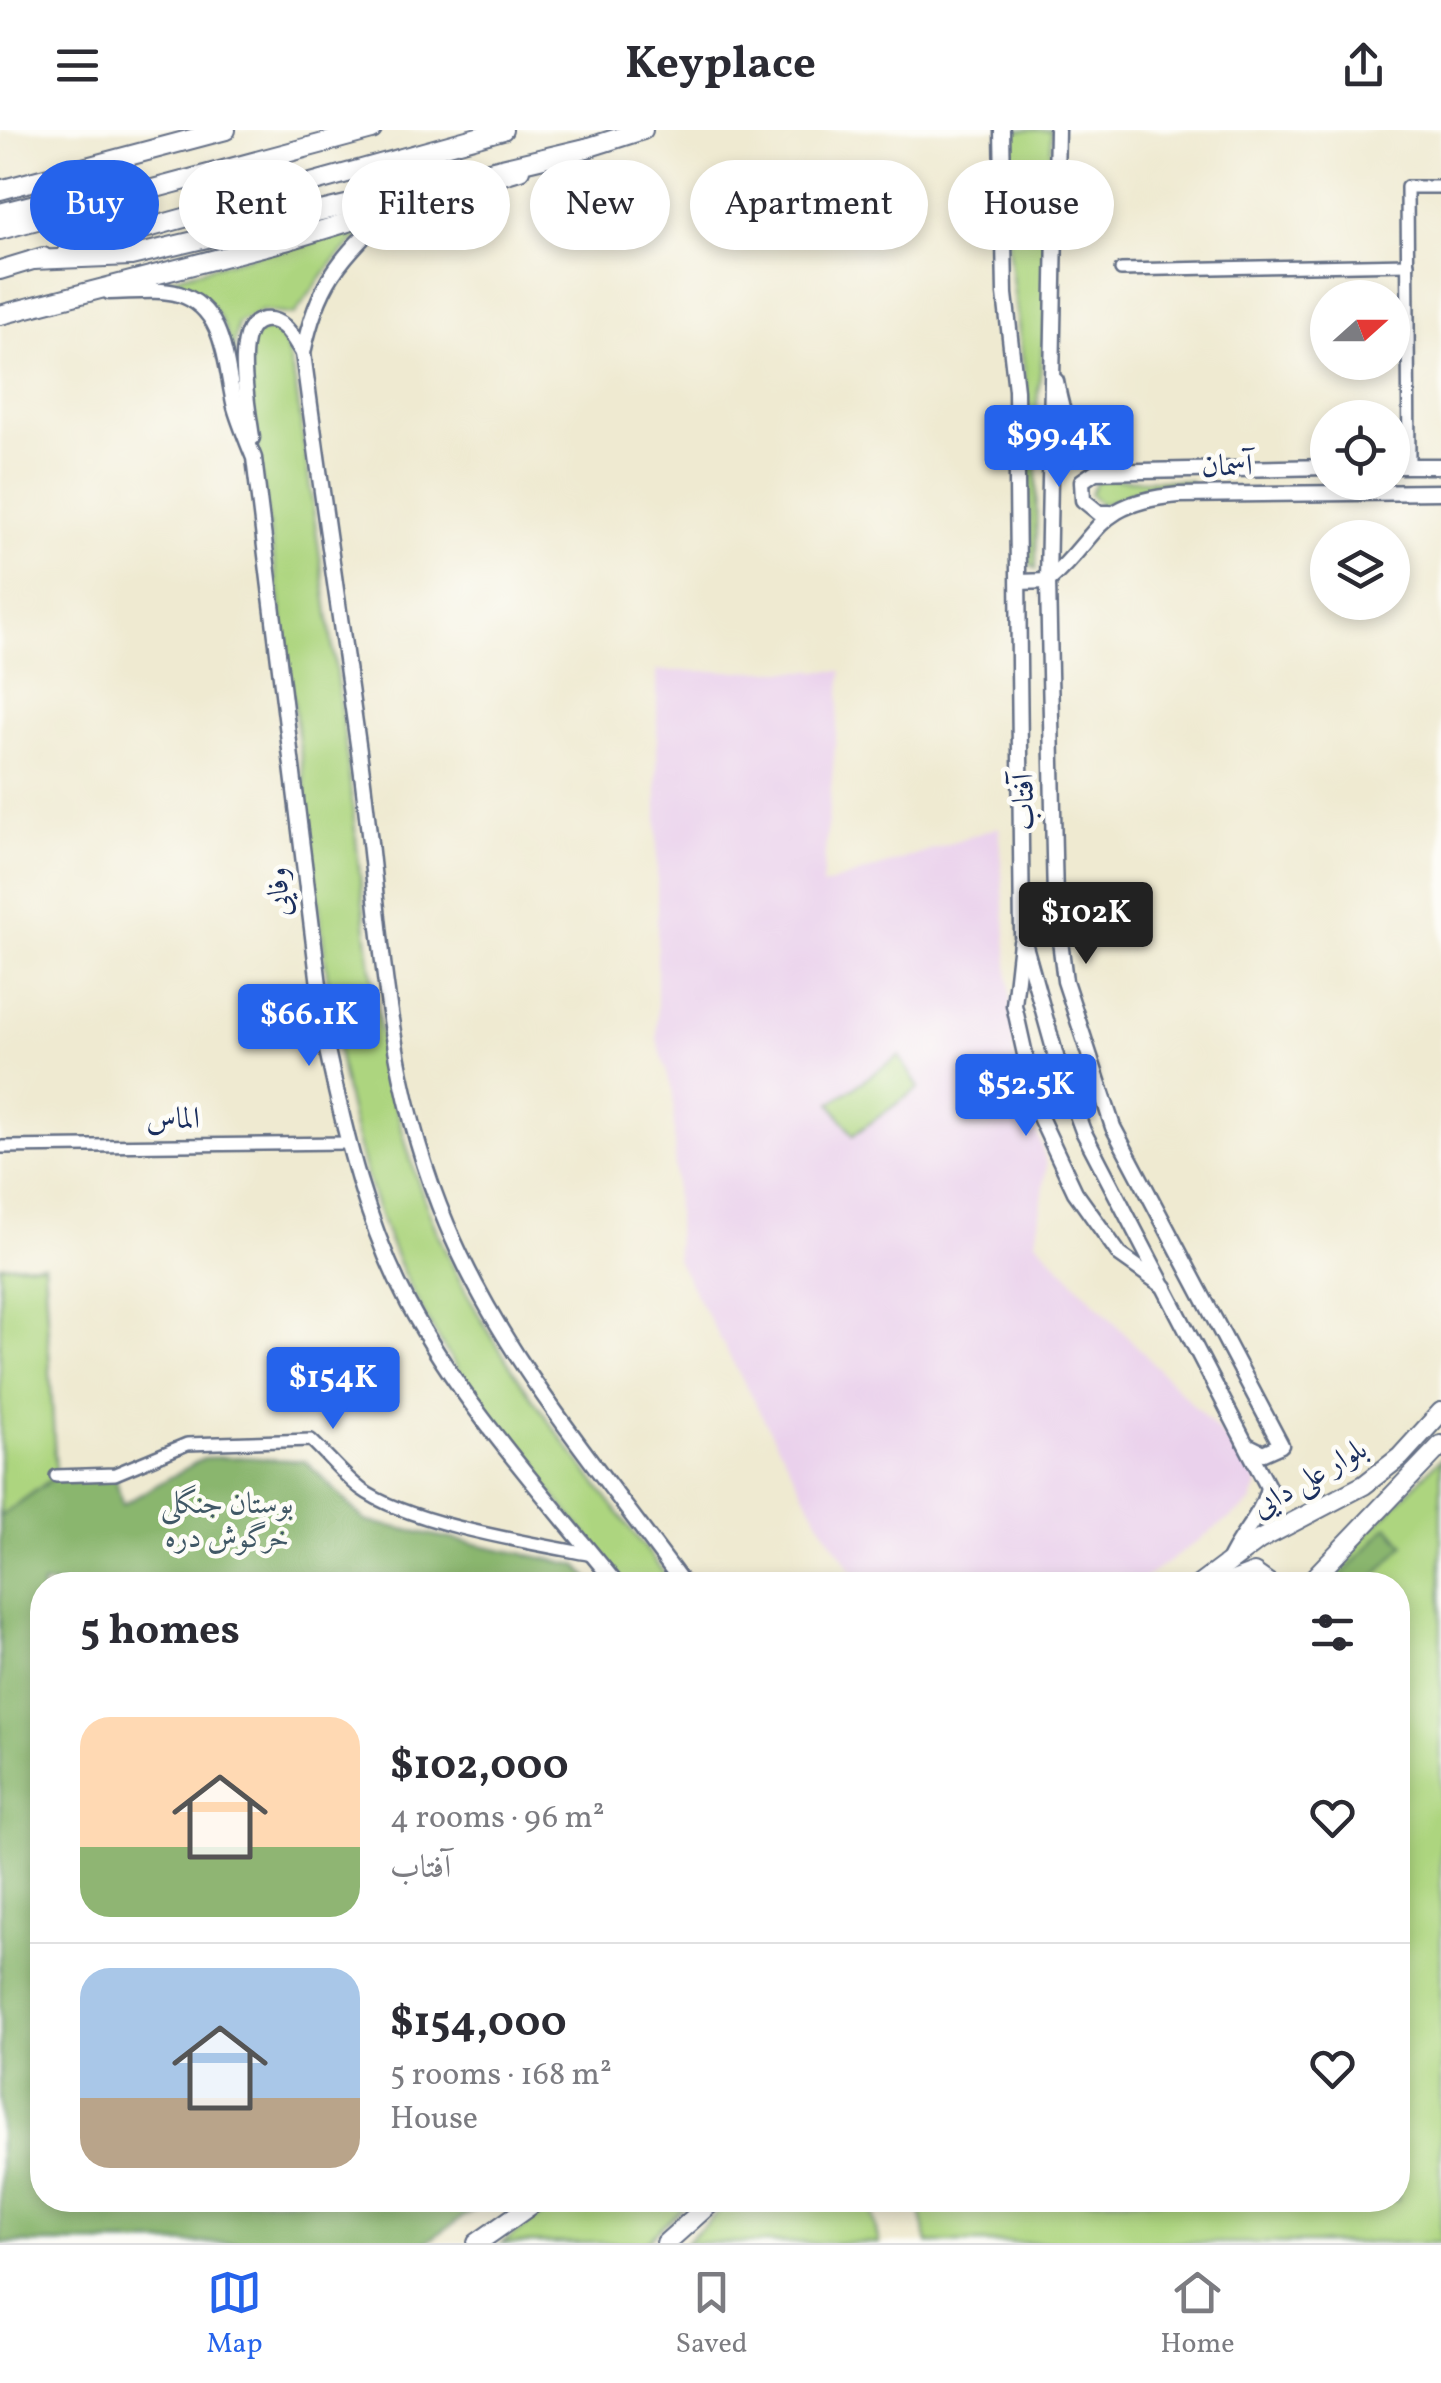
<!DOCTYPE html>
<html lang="en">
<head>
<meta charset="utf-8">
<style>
  :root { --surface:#fff; --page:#f2f2f3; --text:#2b2b33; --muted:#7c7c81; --line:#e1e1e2; --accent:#2563eb }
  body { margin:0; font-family:Vollkorn,Amiri,serif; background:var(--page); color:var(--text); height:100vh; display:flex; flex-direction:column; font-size:38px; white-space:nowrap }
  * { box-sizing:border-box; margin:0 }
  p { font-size:32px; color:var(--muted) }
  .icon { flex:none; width:55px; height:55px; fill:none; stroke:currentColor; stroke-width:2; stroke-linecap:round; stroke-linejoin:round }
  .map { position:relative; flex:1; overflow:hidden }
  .sheet { position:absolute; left:30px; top:1442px; width:1380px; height:640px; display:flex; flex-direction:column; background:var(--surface); border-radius:40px; box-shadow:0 5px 15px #0003 }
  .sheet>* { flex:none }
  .guide { position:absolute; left:30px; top:30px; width:1382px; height:90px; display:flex; gap:20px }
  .needle { width:65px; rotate:69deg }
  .tools { position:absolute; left:1310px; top:150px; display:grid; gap:20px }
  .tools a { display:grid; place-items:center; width:100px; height:100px; border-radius:50%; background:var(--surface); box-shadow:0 5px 15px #0003; font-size:50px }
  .price { position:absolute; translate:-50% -85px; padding:0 22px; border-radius:10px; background:var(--accent); color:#fff; font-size:32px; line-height:65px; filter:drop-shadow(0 2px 5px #0008) }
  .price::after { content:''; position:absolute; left:50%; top:60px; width:30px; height:22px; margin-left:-15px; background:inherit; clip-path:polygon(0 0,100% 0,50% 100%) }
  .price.active { background:#222; color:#fff }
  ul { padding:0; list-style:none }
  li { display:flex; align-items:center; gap:30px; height:250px; padding:0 50px }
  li+li { border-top:2px solid var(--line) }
  li span { display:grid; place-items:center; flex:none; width:280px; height:200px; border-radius:30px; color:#555 }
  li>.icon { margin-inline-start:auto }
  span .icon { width:120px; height:120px; fill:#fffc; stroke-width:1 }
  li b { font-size:42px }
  h2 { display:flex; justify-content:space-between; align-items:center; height:120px; padding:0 50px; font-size:42px }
  .chip { padding:0 35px; border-radius:45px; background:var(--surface); box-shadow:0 5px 15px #0003; font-size:35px; line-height:90px }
  .chip.active { background:var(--accent); color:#fff }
  header { display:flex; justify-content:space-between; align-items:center; height:130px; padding:0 50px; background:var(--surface); font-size:45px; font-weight:700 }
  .dock { display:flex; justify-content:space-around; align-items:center; height:140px; border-top:2px solid var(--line); background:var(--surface); font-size:28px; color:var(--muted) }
  .dock a { display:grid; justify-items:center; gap:5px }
  .dock .active { color:var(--accent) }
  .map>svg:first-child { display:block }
  .built { fill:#ead1ec }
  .green { fill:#add57f; stroke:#64826e; stroke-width:2.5 }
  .forest { fill:#8ab66e; stroke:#527266; stroke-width:2.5 }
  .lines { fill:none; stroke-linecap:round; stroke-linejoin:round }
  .minor-casing { stroke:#657086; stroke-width:16 }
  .tertiary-casing { stroke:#657086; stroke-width:19 }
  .primary-casing { stroke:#657086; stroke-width:22 }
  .trunk-casing { stroke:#657086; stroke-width:22 }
  .minor { stroke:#fff; stroke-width:11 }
  .tertiary { stroke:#fff; stroke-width:14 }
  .primary { stroke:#fff; stroke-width:18 }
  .trunk { stroke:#fff; stroke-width:18 }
  .labels { text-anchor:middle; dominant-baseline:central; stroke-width:9; stroke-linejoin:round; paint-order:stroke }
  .street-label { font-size:30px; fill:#1b2f5e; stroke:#fdfcf7 }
  .park-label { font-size:30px; fill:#405866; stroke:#fdfcf7 }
</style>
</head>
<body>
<header><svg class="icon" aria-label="menu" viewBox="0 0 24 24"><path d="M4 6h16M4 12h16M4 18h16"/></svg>Keyplace<svg class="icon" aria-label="share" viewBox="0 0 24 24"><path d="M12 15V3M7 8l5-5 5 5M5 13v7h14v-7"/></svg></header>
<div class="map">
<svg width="1441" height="2113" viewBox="0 0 1441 2113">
  <rect width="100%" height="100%" fill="#fdfcf7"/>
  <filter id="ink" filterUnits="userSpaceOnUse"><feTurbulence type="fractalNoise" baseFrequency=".01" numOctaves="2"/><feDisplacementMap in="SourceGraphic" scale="20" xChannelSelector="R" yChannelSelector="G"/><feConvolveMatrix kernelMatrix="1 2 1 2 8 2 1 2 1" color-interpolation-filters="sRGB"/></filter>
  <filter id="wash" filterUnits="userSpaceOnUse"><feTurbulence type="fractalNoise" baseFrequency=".0048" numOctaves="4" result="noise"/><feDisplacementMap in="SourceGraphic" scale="40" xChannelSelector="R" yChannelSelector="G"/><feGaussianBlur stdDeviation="2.25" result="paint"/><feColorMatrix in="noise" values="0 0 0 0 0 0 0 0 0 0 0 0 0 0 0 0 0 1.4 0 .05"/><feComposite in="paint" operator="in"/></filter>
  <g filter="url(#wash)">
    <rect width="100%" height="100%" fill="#efead1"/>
    <!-- built -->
    <path class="built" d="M657 541H842L822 756 999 697 1014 927 1047 1035 1036 1111 1244 1328 1258 1354 1251 1373 1136 1455H861L825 1401 677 1130 673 964 657 909Z"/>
    <!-- green -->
    <g class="green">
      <path d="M1007 0H1051V141L1037 274 1036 439 1030 434 1029 279 1008 117Z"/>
      <path d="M375 91 333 132 294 185 262 181 238 193 234 215 242 273C233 255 234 237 230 218 220 162 187 161 140 157Z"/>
      <path d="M272 198 286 215 296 257C314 389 335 521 350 654 368 808 376 960 438 1104 493 1233 590 1343 673 1455H627C554 1364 470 1273 416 1169 342 1026 330 872 312 715 294 565 272 415 249 265L251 205Z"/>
      <path d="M1098 349 1190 351 1191 358 1134 362 1101 375 1090 364Z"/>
      <path d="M899 926 919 958 853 1005 831 973Z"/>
      <path d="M44 1134 56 1346 0 1387V1135Z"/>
      <path d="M1441 1328V2113H928L917 2070H1398V1455H1318Z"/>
      <path d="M563 2070H691L644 2113H502Z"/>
      <path d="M731 2070H869L879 2113H685Z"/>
    </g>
    <!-- forest -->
    <g class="forest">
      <path d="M240 1327 306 1331 365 1391 577 1435 595 1455H42V2070H488L425 2113H0V1387L56 1346 115 1344 122 1375 204 1328Z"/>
      <path d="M1388 1396 1404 1415 1367 1455H1333Z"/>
    </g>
  </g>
  <g filter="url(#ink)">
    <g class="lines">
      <!-- minor casing -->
      <g class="minor-casing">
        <g id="minor">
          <path d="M1121 140 1408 134"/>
          <path d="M1409 336 1407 57H1441"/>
          <path d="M0 1017 347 1013"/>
          <path d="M56 1346 115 1344 187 1314 311 1310C328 1326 343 1345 361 1359 406 1393 535 1414 593 1425"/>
        </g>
      </g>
      <!-- tertiary casing -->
      <g class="tertiary-casing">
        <g id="tertiary">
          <path d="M1002 0 1005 164 1016 260 1022 805 1059 937 1083 1001 1268 1357C1263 1385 1240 1404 1228 1432"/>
          <path d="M1057 0 1048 451 1055 770 1065 851 1113 997 1281 1315 1263 1323 1249 1316"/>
          <path d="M389 82C339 128 317 155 303 223 321 361 342 498 361 636 382 794 383 945 447 1095 503 1229 600 1339 684 1455"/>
          <path d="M109 162C131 162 158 158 179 164 227 179 225 237 235 277 240 294 247 311 254 328L327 920C346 1008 366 1093 408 1173 462 1275 545 1365 617 1455"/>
          <path d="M1056 251C1064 294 1072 320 1114 339"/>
          <path d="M252 308C249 282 230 195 263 190 284 187 293 208 303 223"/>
          <path d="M1392 336H1441"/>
          <path d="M1110 383H1099L1083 370 1082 351 1095 342 1328 337"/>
          <path d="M1019 452 1048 451C1103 403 1093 373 1179 365L1441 362"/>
          <path d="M1021 812 1014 875 1038 983 1075 1062 1120 1125 1165 1157"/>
        </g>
      </g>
      <!-- primary casing -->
      <g class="primary-casing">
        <g id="primary">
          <path d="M577 21 643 0"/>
          <path d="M0 60 226 0"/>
          <path d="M0 185 289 110 520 40"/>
          <path d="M1199 1455 1259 1410 1364 1355 1400 1327 1441 1282"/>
          <path d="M1223 1455 1254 1443 1271 1455"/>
          <path d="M1307 1455 1441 1315"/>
          <path d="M477 2113 538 2070"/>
          <path d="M666 2113 714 2070"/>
        </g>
      </g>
      <!-- trunk casing -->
      <g class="trunk-casing">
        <g id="trunk">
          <path d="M0 83 94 59 124 62"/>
          <path d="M0 100 372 0"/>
          <path d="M68 120 503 0"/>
          <path d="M33 130 131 126 590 17"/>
          <path d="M0 140 43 127"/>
        </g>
      </g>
      <!-- minor -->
      <use href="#minor" class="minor"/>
      <!-- tertiary -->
      <use href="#tertiary" class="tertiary"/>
      <!-- primary -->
      <use href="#primary" class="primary"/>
      <!-- trunk -->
      <use href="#trunk" class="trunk"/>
    </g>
  </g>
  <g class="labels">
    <!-- street labels -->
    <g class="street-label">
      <text transform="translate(1227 337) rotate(-1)">آسمان</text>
      <text transform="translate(1025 672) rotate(-91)">آفتاب</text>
      <text transform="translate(280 762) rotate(-95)">وفایی</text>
      <text transform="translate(173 990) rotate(-1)">الماس</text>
      <text transform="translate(1310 1349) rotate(-30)">بلوار علی دایی</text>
    </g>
    <!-- park labels -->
    <g class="park-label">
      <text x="227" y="1375">بوستان جنگلی<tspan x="227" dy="34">خرگوش دره</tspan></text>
    </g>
  </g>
</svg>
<div class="tools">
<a><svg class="needle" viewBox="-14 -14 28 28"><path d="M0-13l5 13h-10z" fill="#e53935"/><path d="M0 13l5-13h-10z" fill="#7c7c81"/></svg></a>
<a><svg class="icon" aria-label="locate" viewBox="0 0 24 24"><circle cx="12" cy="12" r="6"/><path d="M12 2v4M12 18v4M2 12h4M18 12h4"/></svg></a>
<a><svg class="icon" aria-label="layers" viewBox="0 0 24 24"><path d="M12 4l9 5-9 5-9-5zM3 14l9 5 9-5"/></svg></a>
</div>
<b class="price" style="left:1059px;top:360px">$99.4K</b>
<b class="price active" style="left:1086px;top:837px">$102K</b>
<b class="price" style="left:309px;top:939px">$66.1K</b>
<b class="price" style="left:1026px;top:1009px">$52.5K</b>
<b class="price" style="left:333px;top:1302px">$154K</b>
<div class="guide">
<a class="chip active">Buy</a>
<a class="chip">Rent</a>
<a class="chip">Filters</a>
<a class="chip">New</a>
<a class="chip">Apartment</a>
<a class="chip">House</a>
</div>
<section class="sheet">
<h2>5 homes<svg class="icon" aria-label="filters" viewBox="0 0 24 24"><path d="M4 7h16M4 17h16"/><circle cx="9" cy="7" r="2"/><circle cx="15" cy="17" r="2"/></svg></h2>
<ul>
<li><span style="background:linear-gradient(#ffd9b3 65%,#8fb573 0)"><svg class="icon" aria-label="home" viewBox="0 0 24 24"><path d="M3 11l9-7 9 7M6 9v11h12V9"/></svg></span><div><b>$102,000</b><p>4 rooms · 96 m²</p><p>آفتاب</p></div><svg class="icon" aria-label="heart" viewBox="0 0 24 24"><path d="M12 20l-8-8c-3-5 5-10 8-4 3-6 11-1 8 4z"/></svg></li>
<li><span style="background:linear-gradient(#a9c7e8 65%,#b9a48a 0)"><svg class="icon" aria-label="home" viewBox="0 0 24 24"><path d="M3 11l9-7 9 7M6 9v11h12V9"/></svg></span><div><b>$154,000</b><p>5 rooms · 168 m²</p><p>House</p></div><svg class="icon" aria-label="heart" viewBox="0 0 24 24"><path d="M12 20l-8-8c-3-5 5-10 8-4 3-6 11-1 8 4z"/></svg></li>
</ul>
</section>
</div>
<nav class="dock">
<a class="active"><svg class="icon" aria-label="map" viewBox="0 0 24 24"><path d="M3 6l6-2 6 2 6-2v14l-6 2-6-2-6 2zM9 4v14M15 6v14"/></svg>Map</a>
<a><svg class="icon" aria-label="saved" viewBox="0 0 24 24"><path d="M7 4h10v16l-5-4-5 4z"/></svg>Saved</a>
<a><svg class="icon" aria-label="home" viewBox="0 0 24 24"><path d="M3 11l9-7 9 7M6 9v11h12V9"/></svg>Home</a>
</nav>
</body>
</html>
